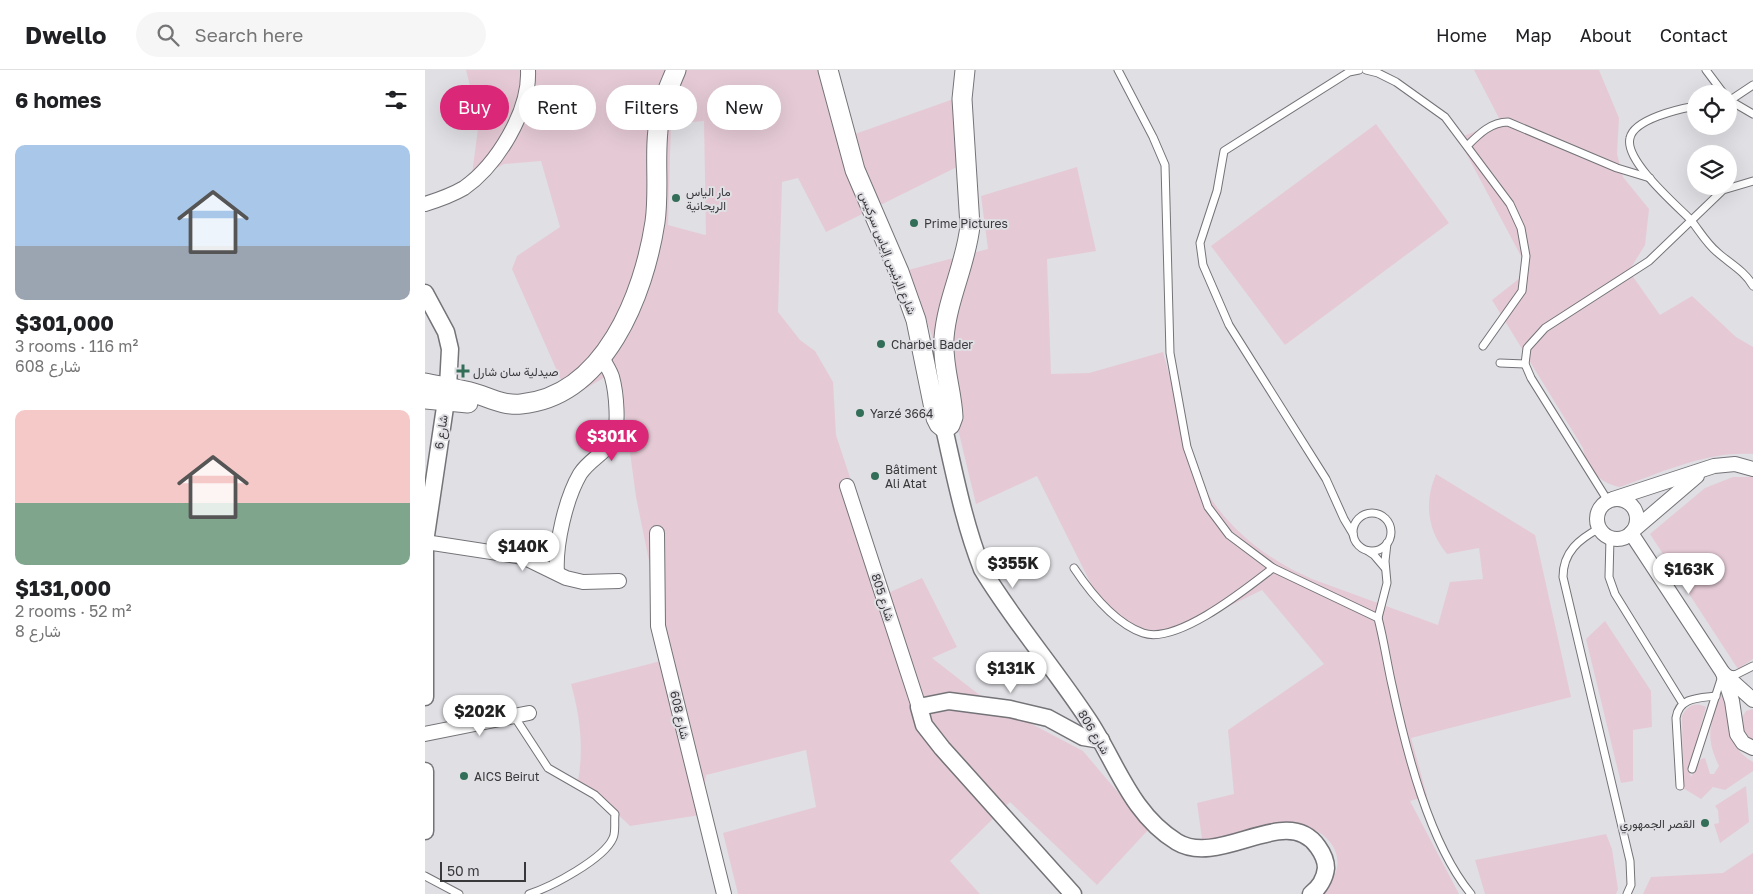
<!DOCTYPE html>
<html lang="en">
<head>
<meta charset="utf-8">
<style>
  :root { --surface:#fff; --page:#f6f6f6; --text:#202124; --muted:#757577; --line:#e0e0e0; --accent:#db2777 }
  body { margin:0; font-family:"Golos Text",Vazirmatn,sans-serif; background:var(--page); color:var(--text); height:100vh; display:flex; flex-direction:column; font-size:19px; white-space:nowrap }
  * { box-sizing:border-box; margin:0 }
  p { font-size:16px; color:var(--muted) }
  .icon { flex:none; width:28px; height:28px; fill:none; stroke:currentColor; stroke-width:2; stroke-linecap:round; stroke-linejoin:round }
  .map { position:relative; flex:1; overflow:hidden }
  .details { display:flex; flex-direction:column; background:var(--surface); width:425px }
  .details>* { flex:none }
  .banner { position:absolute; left:15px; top:15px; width:475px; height:45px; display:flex; gap:10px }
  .buttons { position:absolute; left:1262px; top:15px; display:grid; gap:10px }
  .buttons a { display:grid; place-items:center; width:50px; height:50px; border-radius:50%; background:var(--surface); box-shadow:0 5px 20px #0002; font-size:25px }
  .scale { position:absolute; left:15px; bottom:12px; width:86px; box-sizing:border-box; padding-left:5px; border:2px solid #39393b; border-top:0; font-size:14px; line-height:18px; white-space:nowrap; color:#39393b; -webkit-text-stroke:4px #e0dfe4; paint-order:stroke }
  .price { position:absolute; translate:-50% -42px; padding:0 11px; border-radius:18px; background:#fff; color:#222; font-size:16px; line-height:32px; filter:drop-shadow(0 1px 2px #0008) }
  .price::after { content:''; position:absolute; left:50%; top:30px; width:15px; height:11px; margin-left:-8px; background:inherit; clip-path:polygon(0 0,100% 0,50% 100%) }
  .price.current { background:var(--accent); color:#fff }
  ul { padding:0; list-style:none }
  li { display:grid; align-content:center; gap:10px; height:265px; padding:0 15px }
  li span { display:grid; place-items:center; height:155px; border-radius:10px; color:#555 }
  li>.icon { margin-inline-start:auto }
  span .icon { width:90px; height:90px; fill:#fffc; stroke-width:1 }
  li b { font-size:21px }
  h2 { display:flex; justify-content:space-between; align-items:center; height:60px; padding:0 15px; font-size:21px }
  .pill { padding:0 18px; border-radius:22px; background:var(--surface); box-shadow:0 5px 20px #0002; font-size:18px; line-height:45px }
  .pill.current { background:var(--accent); color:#fff }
  header { display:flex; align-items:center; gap:30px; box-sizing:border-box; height:70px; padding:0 25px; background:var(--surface); border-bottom:1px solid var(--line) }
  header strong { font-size:24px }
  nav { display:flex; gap:28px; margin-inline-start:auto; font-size:18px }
  .search { width:350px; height:45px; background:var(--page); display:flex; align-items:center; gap:12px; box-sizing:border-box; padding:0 18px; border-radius:28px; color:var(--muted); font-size:19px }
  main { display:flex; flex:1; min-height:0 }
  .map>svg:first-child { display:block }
  .green { fill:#e5cad5; fill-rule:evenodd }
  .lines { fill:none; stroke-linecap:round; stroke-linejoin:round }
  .service-casing { stroke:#747378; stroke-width:9 }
  .minor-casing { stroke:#747378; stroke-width:16 }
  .tertiary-casing { stroke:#747378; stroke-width:19 }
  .secondary-casing { stroke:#747378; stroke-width:21 }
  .service { stroke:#fff; stroke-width:7 }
  .minor { stroke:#fff; stroke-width:14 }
  .tertiary { stroke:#fff; stroke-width:16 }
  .secondary { stroke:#fff; stroke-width:19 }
  .poi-dot { fill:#336e58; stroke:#e0dfe4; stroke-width:2 }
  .labels { text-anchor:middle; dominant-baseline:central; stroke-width:4; stroke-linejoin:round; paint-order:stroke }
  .poi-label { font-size:12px; fill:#39393b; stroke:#e0dfe4; text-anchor:start }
  .street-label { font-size:12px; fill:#39393b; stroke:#e0dfe4 }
</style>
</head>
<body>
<header>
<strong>Dwello</strong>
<div class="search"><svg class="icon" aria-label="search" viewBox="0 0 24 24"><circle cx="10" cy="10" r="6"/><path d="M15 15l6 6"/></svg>Search here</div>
<nav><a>Home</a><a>Map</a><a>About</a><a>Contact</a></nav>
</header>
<main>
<section class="details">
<h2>6 homes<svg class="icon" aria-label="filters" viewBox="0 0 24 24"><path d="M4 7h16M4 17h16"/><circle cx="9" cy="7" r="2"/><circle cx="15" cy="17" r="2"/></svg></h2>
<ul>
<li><span style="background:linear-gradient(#a9c7e8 65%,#9aa5b1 0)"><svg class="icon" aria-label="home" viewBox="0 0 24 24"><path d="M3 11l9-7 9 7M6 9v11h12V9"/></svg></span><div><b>$301,000</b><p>3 rooms · 116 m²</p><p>شارع 608</p></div></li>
<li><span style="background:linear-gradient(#f6c9c9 60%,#7fa58c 0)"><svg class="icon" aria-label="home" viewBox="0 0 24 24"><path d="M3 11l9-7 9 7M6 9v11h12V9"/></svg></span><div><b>$131,000</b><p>2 rooms · 52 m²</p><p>شارع 8</p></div></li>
</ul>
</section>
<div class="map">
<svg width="1328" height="824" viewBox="0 0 1328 824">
  <rect width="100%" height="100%" fill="#e0dfe4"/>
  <!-- green -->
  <g class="green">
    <path d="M41 0H412L430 64 537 26 544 91 401 162 373 108 357 112 353 242 375 270 390 281 408 312 411 365 463 523 497 508 532 577 507 588 561 630 658 681 724 759 672 815 585 732 525 791 555 824H313L298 763 391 737 381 680 281 705 275 745 205 756 180 732 153 711C159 678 155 646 146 614L244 589 211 427 197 323 189 302 144 328 87 199 92 186 135 157 116 91 79 94 46 112 54 51ZM279 51 281 164 280 165 243 155 246 54Z"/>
    <path d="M1049 0H1174L1194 48 1192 84 1198 107 1224 139 1220 175 1204 201 1235 245 1267 226 1311 267 1328 277V384C1282 381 1238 402 1195 417 1174 413 1162 399 1158 378L1067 230 1104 201 1033 68 1076 52Z"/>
    <path d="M951 54 1024 153 860 275 786 176Z"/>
    <path d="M652 97 671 181 622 189 626 304 664 303 738 282C749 321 758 361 771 399 790 450 838 488 887 509L1013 555 1025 512 1058 509 1054 478 1022 484C1002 460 999 432 1011 404L1110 465 1146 627 986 668 1002 726 985 731 1034 824H891C901 817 909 811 912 798 914 788 910 777 903 770 879 742 838 776 810 782 801 784 789 783 779 783L772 733 809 724 803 660 899 594 837 520 761 557 731 561 709 557 690 546 669 520 612 406 551 434 517 293 483 200 563 179 556 126Z"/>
    <path d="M1308 407H1328V589L1313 599 1225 464 1280 418Z"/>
    <path d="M1180 551 1226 621 1227 657 1208 660V711L1196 713 1161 569Z"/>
    <path d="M1298 622C1312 649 1294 672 1328 692V701L1300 720 1288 717 1276 729 1258 718 1257 646C1262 636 1270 631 1281 637L1264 699 1266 707 1276 689 1280 688 1285 704H1289L1294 696C1279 665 1286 654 1295 623Z"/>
    <path d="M1328 639V672L1321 669 1315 650 1321 641Z"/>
    <path d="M1321 716 1324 752 1295 773 1289 754 1294 753 1293 740 1290 736Z"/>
    <path d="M1181 764 1187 779 1193 819 1191 824H1060L1050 790Z"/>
    <path d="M1328 783V824H1218L1226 807 1298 803Z"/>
  </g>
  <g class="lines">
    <!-- service casing -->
    <g class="service-casing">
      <g id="service">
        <path d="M693 0 728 67 740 95 745 283 762 377 783 437 804 465 848 498 953 548C959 571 962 593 967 615 981 680 1004 773 1046 824"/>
        <path d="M941 0 953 3 971 12 1020 47 1085 134 1096 158 1101 186 1097 221 1058 276"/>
        <path d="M1281 0 1299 24"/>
        <path d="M1304 30 1328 44"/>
        <path d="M1304 31 1328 15"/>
        <path d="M1271 36C1254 39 1209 49 1205 68 1199 90 1250 134 1265 149 1274 160 1281 173 1292 182 1304 193 1320 201 1328 216"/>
        <path d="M1043 75C1054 64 1066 52 1083 52L1192 98 1225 108"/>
        <path d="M1075 293 1100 294"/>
        <path d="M1183 431 1106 308 1100 294 1102 278 1120 258 1224 191 1298 120 1328 111"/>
        <circle cx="947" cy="462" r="19"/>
        <path d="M1175 458C1154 469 1138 482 1138 507L1205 791 1206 815 1202 824"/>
        <path d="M928 464 919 449 901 409 804 255 778 195 775 173 792 121 799 81 924 2 934 0"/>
        <path d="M1185 468 1184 507 1190 524 1258 634"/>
        <path d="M943 481 949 485 960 498"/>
        <path d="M649 498C665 522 689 553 718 563 752 575 822 518 848 498"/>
        <path d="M953 548 962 513 960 491 962 473"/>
        <path d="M89 646 123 698 170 725 190 744C189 751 191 762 188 768 179 789 126 817 104 824"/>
        <path d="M1267 699 1298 603 1310 605 1328 596"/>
        <path d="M1255 716 1251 648C1254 627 1274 628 1291 626"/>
        <path d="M0 806 34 824"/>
      </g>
    </g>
    <!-- minor casing -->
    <g class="minor-casing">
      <g id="minor">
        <path d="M0 134C13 130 27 125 39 118 72 95 105 41 103 0"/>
        <path d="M422 416 494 637"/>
        <path d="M1188 429 1289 396 1310 394 1328 399"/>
        <circle cx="1192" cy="449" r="20"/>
        <path d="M1210 459 1272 406"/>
        <path d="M232 463 233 556 299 824"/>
        <path d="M1206 463 1298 603"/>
        <path d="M0 472 98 487 141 508 158 512 194 511"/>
        <path d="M132 503C130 474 141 428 155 404 164 390 179 384 187 371 195 359 191 321 187 307 185 300 180 294 177 287"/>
        <path d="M1328 630 1298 603 1307 631 1312 664 1318 673 1328 678"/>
        <path d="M0 664 104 643"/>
      </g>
    </g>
    <!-- tertiary casing -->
    <g class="tertiary-casing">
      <g id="tertiary">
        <path d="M0 223 21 262 25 279 23 317 0 472V627"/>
        <path d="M519 358C530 406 539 453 557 499 589 552 630 599 664 651 691 692 706 744 752 772 795 798 862 732 893 777 898 784 901 790 901 798 900 808 894 818 886 824"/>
        <path d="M0 701V761"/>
        <path d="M648 824 517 678 499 655 494 637 524 631 585 639 623 648 658 667 676 670"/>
      </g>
    </g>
    <!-- secondary casing -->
    <g class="secondary-casing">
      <g id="secondary">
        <path d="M403 0 430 100 474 202 491 250 511 348 514 354 519 358 525 355 528 347C527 321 517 295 519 268 522 229 541 194 545 156L537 29 540 0"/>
        <path d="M0 313C15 316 30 318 45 322 62 326 77 336 96 334 180 326 219 224 230 152 235 117 228 81 235 46 237 31 245 15 251 0"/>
        <path d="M0 329 43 333"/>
      </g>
    </g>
    <!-- service -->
    <use href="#service" class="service"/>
    <!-- minor -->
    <use href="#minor" class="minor"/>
    <!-- tertiary -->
    <use href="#tertiary" class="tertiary"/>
    <!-- secondary -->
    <use href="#secondary" class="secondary"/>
  </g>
  <!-- markers -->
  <g class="poi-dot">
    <circle cx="251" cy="128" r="5"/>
    <circle cx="489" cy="153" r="5"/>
    <circle cx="456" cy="274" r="5"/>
    <path d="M35.5 293.5h5v5h5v5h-5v5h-5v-5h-5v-5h5z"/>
    <circle cx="435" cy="343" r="5"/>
    <circle cx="450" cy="406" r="5"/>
    <circle cx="39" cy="706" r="5"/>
    <circle cx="1280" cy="753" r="5"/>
  </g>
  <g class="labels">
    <!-- poi labels -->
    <g class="poi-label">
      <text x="261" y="121">مار الياس<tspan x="261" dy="14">الريحانية</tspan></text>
      <text x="499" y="153">Prime Pictures</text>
      <text x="466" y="274">Charbel Bader</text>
      <text x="48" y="301">صيدلية سان شارل</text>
      <text x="445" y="343">Yarzé 3664</text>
      <text x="460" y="399">Bâtiment<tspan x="460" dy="14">Ali Atat</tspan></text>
      <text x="49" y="706">AICS Beirut</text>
      <text x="1270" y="753" text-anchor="end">القصر الجمهوري</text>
    </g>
    <!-- street labels -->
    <g class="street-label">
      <text transform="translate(463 183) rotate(68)">شارع الرئيس إلياس سركيس</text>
      <text transform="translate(16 362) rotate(-82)">شارع 6</text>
      <text transform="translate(458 527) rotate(72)">شارع 805</text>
      <text transform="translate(255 645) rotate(77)">شارع 608</text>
      <text transform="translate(669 662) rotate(59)">شارع 806</text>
    </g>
  </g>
</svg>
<div class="buttons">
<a><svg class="icon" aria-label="locate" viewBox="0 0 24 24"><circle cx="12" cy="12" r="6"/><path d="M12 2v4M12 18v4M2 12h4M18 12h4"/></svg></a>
<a><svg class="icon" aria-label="layers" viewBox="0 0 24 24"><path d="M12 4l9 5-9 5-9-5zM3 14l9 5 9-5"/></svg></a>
</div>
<div class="scale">50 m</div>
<b class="price current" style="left:187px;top:392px">$301K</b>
<b class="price" style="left:98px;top:502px">$140K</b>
<b class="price" style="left:588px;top:519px">$355K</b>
<b class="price" style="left:1264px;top:525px">$163K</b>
<b class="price" style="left:586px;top:624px">$131K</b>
<b class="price" style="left:55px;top:667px">$202K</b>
<div class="banner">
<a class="pill current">Buy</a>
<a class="pill">Rent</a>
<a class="pill">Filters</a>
<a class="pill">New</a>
</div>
</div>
</main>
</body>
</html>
